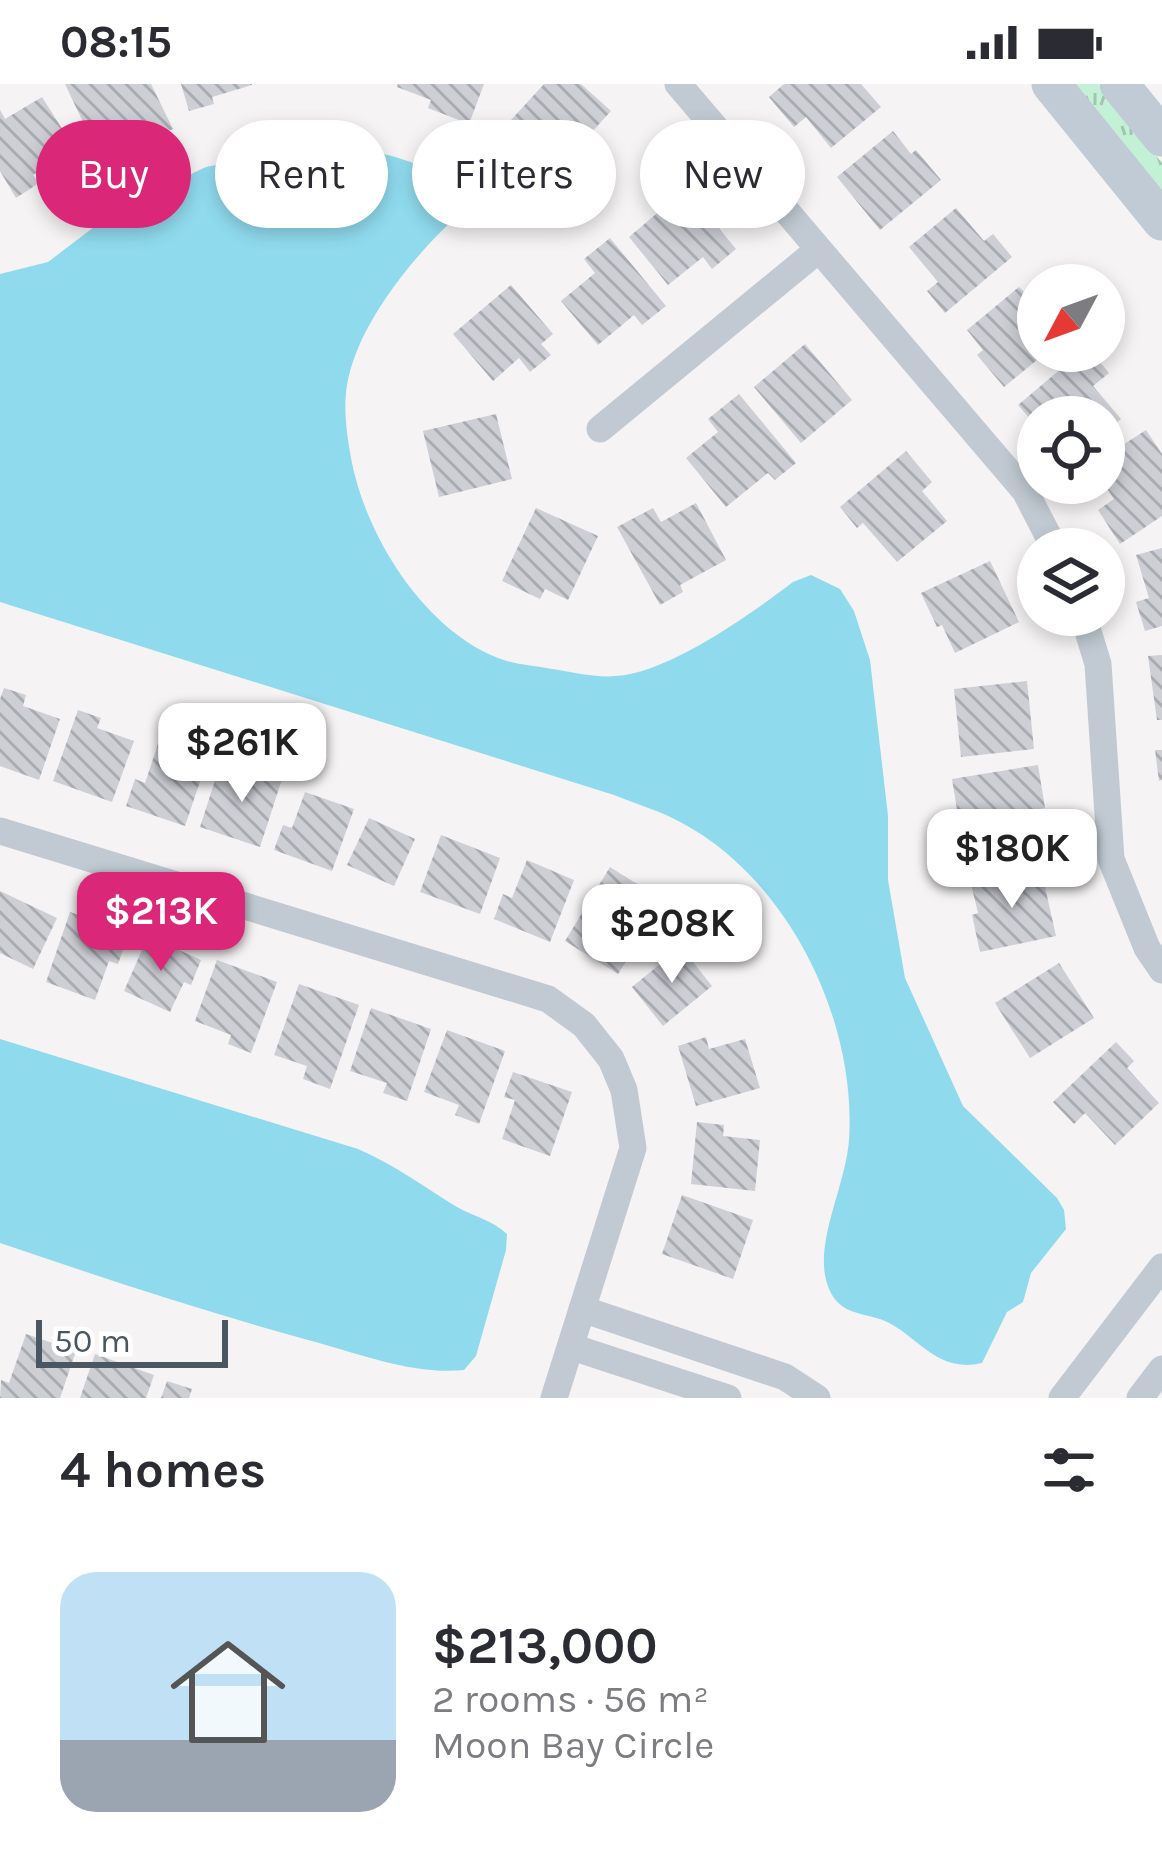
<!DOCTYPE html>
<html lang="en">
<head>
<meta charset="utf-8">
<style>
  :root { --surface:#fff; --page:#f7f7f7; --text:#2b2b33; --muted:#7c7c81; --line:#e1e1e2; --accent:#db2777 }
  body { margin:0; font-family:Karla,sans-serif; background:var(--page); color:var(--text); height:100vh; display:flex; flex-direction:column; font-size:45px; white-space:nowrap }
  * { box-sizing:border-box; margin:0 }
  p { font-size:39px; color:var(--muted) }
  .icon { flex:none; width:66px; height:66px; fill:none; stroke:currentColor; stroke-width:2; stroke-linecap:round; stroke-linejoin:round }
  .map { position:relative; height:1314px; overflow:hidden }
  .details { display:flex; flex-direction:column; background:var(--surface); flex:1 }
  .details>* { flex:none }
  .guide { position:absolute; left:36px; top:36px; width:1092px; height:108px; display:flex; gap:24px }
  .needle { width:78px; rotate:229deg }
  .controls { position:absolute; left:1017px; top:180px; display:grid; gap:24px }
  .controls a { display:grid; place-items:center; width:108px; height:108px; border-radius:50%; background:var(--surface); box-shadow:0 6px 18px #0003; font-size:60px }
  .scale { position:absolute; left:36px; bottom:30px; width:192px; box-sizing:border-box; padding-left:12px; border:6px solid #4a5661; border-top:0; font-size:33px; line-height:42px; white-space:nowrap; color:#4a5661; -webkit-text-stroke:9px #fff; paint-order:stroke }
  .price { position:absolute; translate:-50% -102px; padding:0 27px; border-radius:24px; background:#fff; color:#222; font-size:39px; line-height:78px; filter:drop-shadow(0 3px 6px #0008) }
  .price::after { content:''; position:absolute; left:50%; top:72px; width:36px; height:27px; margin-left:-18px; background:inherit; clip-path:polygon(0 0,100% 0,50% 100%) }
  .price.current { background:var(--accent); color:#fff }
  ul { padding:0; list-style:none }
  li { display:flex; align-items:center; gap:36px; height:300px; padding:0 60px }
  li+li { border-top:3px solid var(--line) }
  li span { display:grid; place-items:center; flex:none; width:336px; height:240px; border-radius:36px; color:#555 }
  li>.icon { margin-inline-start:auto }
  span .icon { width:144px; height:144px; fill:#fffc; stroke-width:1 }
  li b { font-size:51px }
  h2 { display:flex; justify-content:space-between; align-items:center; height:144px; padding:0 60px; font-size:51px }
  .tag { padding:0 42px; border-radius:54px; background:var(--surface); box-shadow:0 6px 18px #0003; font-size:42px; line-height:108px }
  .tag.current { background:var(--accent); color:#fff }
  .status { display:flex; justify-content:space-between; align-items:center; height:84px; padding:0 60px; background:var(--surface); direction:ltr }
  .status svg { height:33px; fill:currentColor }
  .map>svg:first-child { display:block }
  .grass { fill:url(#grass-tufts) }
  .water { fill:#90daee }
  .building { fill:url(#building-back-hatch) }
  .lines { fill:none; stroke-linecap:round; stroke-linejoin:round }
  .street { stroke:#c1cad2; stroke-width:27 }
  .secondary { stroke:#c1cbd6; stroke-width:39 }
</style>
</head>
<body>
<div class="status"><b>08:15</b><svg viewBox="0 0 49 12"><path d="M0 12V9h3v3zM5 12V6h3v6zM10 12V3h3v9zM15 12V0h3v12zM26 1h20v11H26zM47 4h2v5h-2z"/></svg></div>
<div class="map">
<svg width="1162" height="1314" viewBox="0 0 1162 1314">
  <defs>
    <pattern id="grass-tufts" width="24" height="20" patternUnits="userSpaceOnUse" patternTransform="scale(3)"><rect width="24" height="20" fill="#c3f1d5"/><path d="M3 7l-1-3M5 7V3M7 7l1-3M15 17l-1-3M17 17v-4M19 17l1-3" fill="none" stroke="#a0c6b0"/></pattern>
    <pattern id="building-back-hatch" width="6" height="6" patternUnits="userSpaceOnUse" patternTransform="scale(3)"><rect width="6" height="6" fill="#cdcfd5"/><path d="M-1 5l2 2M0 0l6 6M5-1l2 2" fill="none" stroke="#a8abb0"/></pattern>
  </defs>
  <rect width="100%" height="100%" fill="#f5f3f3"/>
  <!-- grass -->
  <path class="grass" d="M1074 0H1098L1162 79V108Z"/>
  <!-- water -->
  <g class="water">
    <path d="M340 62C382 69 458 78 455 134 412 174 357 241 347 301 343 325 347 351 351 374 365 452 427 552 507 577 521 581 537 582 552 585 573 588 595 594 616 592 668 589 751 530 793 498L811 491 840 505 854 527 870 576 888 732V796L905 894 963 1022 1057 1114 1064 1126 1066 1145 1031 1189 1023 1218 1007 1228 982 1279C937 1290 917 1251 885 1237 872 1231 854 1231 842 1222 832 1215 827 1202 825 1191 818 1152 846 1098 849 1056 857 937 789 796 682 739 661 727 636 720 614 711L0 518V190L48 178 119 124 206 83 299 64Z"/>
    <path d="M0 955 358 1065C395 1081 424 1103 457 1123 475 1133 492 1136 507 1150L506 1166 476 1272 464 1286C416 1291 365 1272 319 1259 212 1230 106 1195 0 1159Z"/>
  </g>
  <!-- building -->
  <g class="building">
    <path d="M65 0H151L173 45 102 78Z"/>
    <path d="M181 0H252V1L212 13 214 20 189 27Z"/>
    <path d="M398 0H484L469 40 428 24 431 16 397 3Z"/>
    <path d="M544 0H581L611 27 558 85 511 36Z"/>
    <path d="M784 0H861L881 23 831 64 806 33 794 43 769 13Z"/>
    <path d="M42 13 75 65 33 91 39 99 16 114 0 87V26L5 35Z"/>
    <path d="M893 47 911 70 916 66 941 96 880 146 837 93Z"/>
    <path d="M680 97 736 165 712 185 703 173 668 201 629 153 662 125 655 117Z"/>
    <path d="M956 124 984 157 993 150 1012 173 945 229 927 207 938 198 909 163Z"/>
    <path d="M610 154 666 222 642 241 634 231 598 261 561 217 595 189 584 175Z"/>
    <path d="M511 201 553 250 541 260 551 271 530 288 519 274 493 297 453 250Z"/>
    <path d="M1019 203 1038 222V267H1048L1004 303 977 271 983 266 967 246Z"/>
    <path d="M805 260 852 316 801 359 754 303Z"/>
    <path d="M1082 267H1091L1109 289 1093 302 1121 335 1104 349V333H1038V344L1018 321Z"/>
    <path d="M739 310 796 379 775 396 768 389 726 423 686 374 718 348 708 335Z"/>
    <path d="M496 330 512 395 439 413 423 347Z"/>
    <path d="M1146 346 1162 370V432L1120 460 1098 426 1114 415 1104 400V373Z"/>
    <path d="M906 367 932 398 922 407 947 437 897 478 863 439 857 444 840 423Z"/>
    <path d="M696 419 726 476 680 501 683 508 660 521 617 443 653 424 661 438Z"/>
    <path d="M536 424 598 452 568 516 545 505 540 515 502 497Z"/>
    <path d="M1162 464V542L1145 547 1136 518 1149 514 1136 471Z"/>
    <path d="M990 477 1019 538 955 569 942 541 937 543 921 509Z"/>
    <path d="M1162 571V636H1157L1148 572Z"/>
    <path d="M1027 597 1034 665 961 673 954 605Z"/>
    <path d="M4 604 26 611 23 622 60 635 39 696 0 682V615Z"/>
    <path d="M78 626 101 634 97 644 134 657 112 718 53 697Z"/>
    <path d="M158 660 207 677 185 742 126 722 135 695 145 699Z"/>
    <path d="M1155 666H1162V696L1159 697Z"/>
    <path d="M1038 681 1045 724 1028 727 1033 762 965 774 952 695Z"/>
    <path d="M257 683 283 692 260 763 200 743 219 684 252 695Z"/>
    <path d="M305 708 354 725 332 787 274 766 283 741 292 744Z"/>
    <path d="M369 734 415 755 394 802 347 781Z"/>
    <path d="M441 751 500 774 480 830 420 808Z"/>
    <path d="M527 776 574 796 550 858 494 835 503 810 512 814Z"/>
    <path d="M610 783 664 817 618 890 565 857Z"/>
    <path d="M1041 785 1056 852 980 868 972 831 978 829 971 800Z"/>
    <path d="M0 807 57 834 33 885 0 869Z"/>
    <path d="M70 828 129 849 118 880 109 877 95 916 46 898Z"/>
    <path d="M148 852 201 876 191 901 184 898 170 928 124 907Z"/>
    <path d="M681 863 712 902 663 942 632 903Z"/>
    <path d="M217 876 277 898 251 969 228 960 231 951 195 937Z"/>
    <path d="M1059 879 1094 934 1030 974 995 919Z"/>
    <path d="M299 900 359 921 330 1005 303 995 307 982 274 971Z"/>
    <path d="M371 924 431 945 407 1017 383 1009 387 999 350 987Z"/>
    <path d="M447 946 505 967 479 1040 455 1031 459 1021 424 1008Z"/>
    <path d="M706 953 709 965 745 955 760 1004 696 1022 678 962Z"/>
    <path d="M1116 958 1134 977 1127 984 1159 1019 1115 1061 1085 1029 1074 1040 1053 1018Z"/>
    <path d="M513 988 572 1008 550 1072 502 1055 515 1016 504 1013Z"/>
    <path d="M697 1038 724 1041 723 1052 760 1056 755 1107 691 1100Z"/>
    <path d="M682 1111 753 1136 733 1195 662 1170Z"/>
    <path d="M26 1250 76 1267 60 1314H0L1 1296 9 1299Z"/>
    <path d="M95 1270 154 1291 146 1314H80Z"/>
    <path d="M167 1297 192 1305 189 1314H161Z"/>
  </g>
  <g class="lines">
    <!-- street -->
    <g class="street">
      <path d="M678 0 1025 407 1055 465"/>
      <path d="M600 345 818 166"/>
      <path d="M1083 531 1098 580 1111 775 1147 864 1162 886"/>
      <path d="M0 747 548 915 584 941 611 975 624 1006 633 1064 554 1314"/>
      <path d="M582 1225 785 1293 817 1314"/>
      <path d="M572 1263 728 1314"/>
      <path d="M1062 1314 1162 1183"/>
      <path d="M1140 1314 1162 1285"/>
    </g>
    <!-- secondary -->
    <g class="secondary">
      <path d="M1051 0 1162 137"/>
      <path d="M1119 0 1162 53"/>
    </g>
  </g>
</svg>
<div class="controls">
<a><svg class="needle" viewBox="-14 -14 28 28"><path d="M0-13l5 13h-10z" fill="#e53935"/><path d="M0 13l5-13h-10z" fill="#7c7c81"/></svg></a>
<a><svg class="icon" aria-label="locate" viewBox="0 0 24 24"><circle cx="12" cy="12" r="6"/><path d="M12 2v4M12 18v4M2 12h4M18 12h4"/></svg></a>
<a><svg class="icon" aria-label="layers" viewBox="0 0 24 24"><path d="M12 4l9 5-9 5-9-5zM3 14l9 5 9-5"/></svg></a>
</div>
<div class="scale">50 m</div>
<b class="price" style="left:242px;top:721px">$261K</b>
<b class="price" style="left:1012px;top:827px">$180K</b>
<b class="price current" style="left:161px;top:890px">$213K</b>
<b class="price" style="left:672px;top:902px">$208K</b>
<div class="guide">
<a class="tag current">Buy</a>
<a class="tag">Rent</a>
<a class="tag">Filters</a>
<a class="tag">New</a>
</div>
</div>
<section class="details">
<h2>4 homes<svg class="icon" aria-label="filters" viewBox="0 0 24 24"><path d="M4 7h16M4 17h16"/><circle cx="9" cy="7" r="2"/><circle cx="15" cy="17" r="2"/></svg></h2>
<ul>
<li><span style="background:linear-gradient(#bfe0f5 70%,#9aa5b1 0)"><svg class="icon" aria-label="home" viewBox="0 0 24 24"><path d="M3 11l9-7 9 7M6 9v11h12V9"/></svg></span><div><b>$213,000</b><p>2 rooms · 56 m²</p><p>Moon Bay Circle</p></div></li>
</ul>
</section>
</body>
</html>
